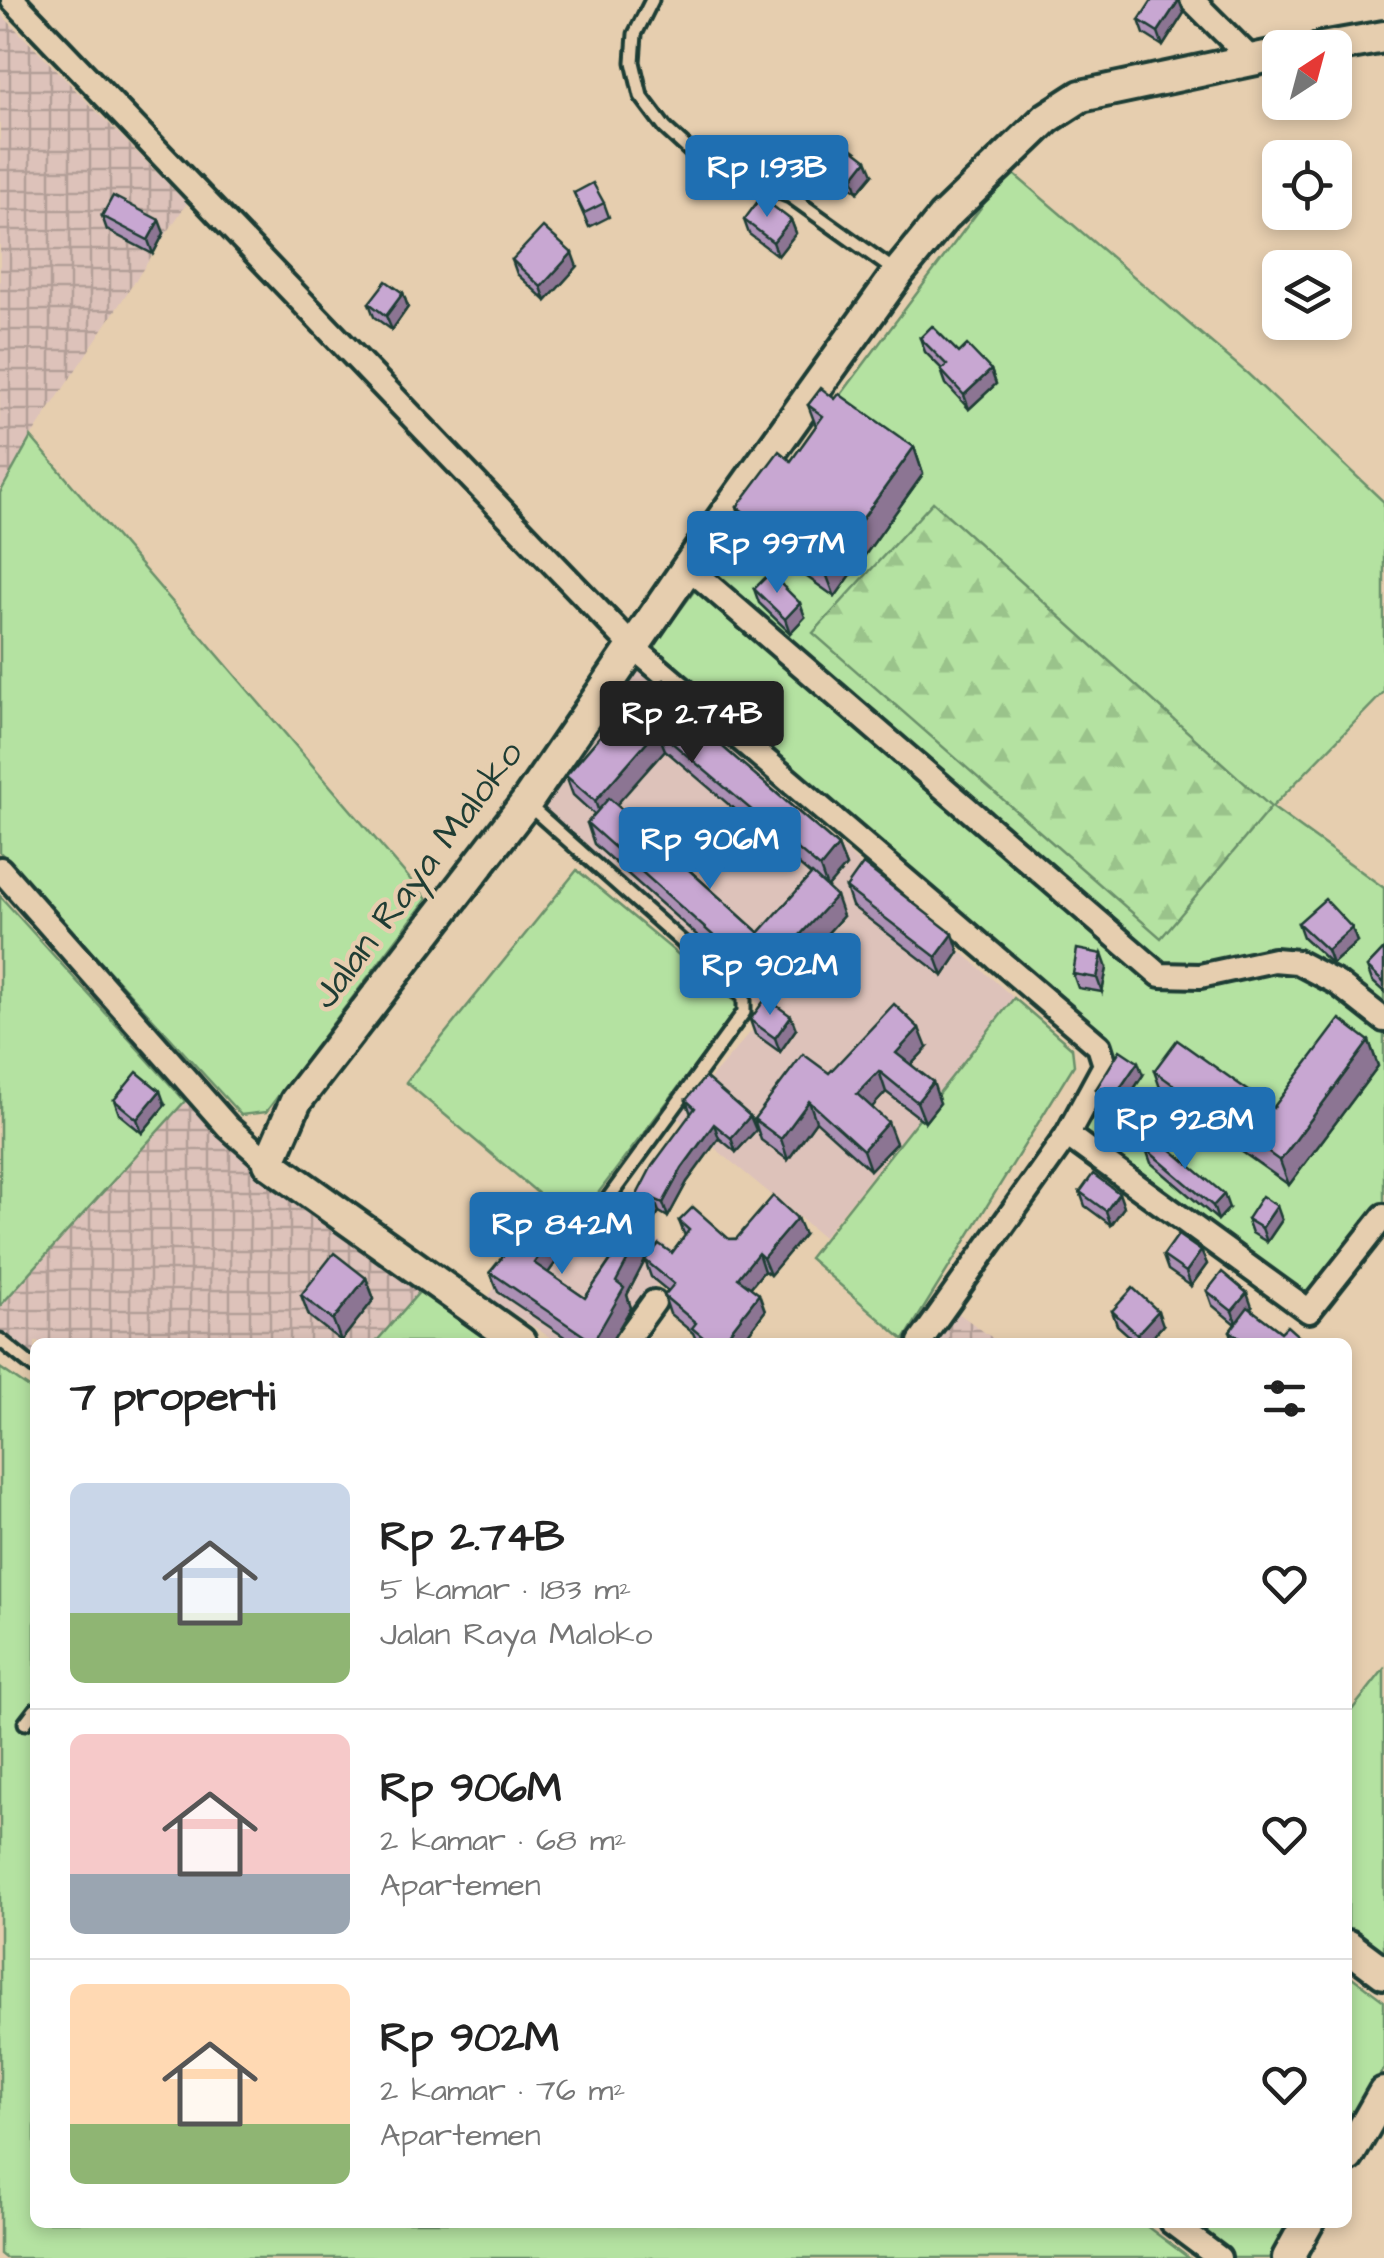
<!DOCTYPE html>
<html lang="id">
<head>
<meta charset="utf-8">
<style>
  :root { --surface:#fff; --page:#f2f2f2; --text:#222; --muted:#767676; --line:#e0e0e0; --accent:#1f6fb2 }
  body { margin:0; font-family:"Architects Daughter",sans-serif; background:var(--page); color:var(--text); height:100vh; display:flex; flex-direction:column; font-size:38px; white-space:nowrap }
  * { box-sizing:border-box; margin:0 }
  p { font-size:32px; color:var(--muted) }
  .icon { flex:none; width:55px; height:55px; fill:none; stroke:currentColor; stroke-width:2; stroke-linecap:round; stroke-linejoin:round }
  .map { position:relative; flex:1; overflow:hidden }
  .details { position:absolute; left:30px; top:1338px; width:1322px; height:890px; display:flex; flex-direction:column; background:var(--surface); border-radius:15px; box-shadow:0 5px 15px #0003 }
  .details>* { flex:none }
  .needle { width:65px; rotate:36deg }
  .controls { position:absolute; left:1262px; top:30px; display:grid; gap:20px }
  .controls a { display:grid; place-items:center; width:90px; height:90px; border-radius:15px; background:var(--surface); box-shadow:0 5px 15px #0003; font-size:50px }
  .price { position:absolute; translate:-50% -85px; padding:0 22px; border-radius:10px; background:var(--accent); color:#fff; font-size:32px; line-height:65px; filter:drop-shadow(0 2px 5px #0008) }
  .price::after { content:''; position:absolute; left:50%; top:60px; width:30px; height:22px; margin-left:-15px; background:inherit; clip-path:polygon(0 0,100% 0,50% 100%) }
  .price.selected { background:#222; color:#fff }
  ul { padding:0; list-style:none }
  li { display:flex; align-items:center; gap:30px; height:250px; padding:0 40px }
  li+li { border-top:2px solid var(--line) }
  li span { display:grid; place-items:center; flex:none; width:280px; height:200px; border-radius:15px; color:#555 }
  li>.icon { margin-inline-start:auto }
  span .icon { width:120px; height:120px; fill:#fffc; stroke-width:1 }
  li b { font-size:42px }
  h2 { display:flex; justify-content:space-between; align-items:center; height:120px; padding:0 40px; font-size:42px }
  .map>svg:first-child { display:block }
  .built { fill:#ddc2ba }
  .industrial { fill:url(#industrial-grid) }
  .green { fill:#b4e2a1; stroke:#6a906a; stroke-width:2.5 }
  .forest { fill:url(#forest-firs); stroke:#6a906a; stroke-width:2.5 }
  .lines { fill:none; stroke-linecap:round; stroke-linejoin:round }
  .service-casing { stroke:#1f3d34; stroke-width:19 }
  .minor-casing { stroke:#1f3d34; stroke-width:30 }
  .tertiary-casing { stroke:#1f3d34; stroke-width:38 }
  .service { stroke:#e6ceaf; stroke-width:11 }
  .minor { stroke:#e6ceaf; stroke-width:22 }
  .tertiary { stroke:#e6ceaf; stroke-width:30 }
  .wall { fill:#ac90b5; stroke:#1f3d34; stroke-width:2.5; fill-rule:evenodd }
  .shaded-wall { fill:#8c7593; stroke:#1f3d34; stroke-width:2.5 }
  .building { fill:#c8a7d2; stroke:#1f3d34; stroke-width:2.5 }
  .labels { text-anchor:middle; dominant-baseline:central; stroke-width:9; stroke-linejoin:round; paint-order:stroke }
  .street-label { font-size:38px; fill:#1f3d34; stroke:#e6ceaf }
</style>
</head>
<body>
<div class="map">
<svg width="1384" height="2258" viewBox="0 0 1384 2258">
  <defs>
    <pattern id="industrial-grid" width="8" height="8" patternUnits="userSpaceOnUse" patternTransform="scale(2.5)"><rect width="8" height="8" fill="#ddc2ba"/><path d="M0 4h8M4 0v8" fill="none" stroke="#b39f98"/></pattern>
    <pattern id="forest-firs" width="22" height="20" patternUnits="userSpaceOnUse" patternTransform="scale(2.5)"><rect width="22" height="20" fill="#b4e2a1"/><path d="M5 1l3.5 6h-7zM16 11l3.5 6h-7z" fill="#9ac38b"/></pattern>
  </defs>
  <rect width="100%" height="100%" fill="#e6ceaf"/>
  <filter id="ink" filterUnits="userSpaceOnUse"><feTurbulence type="fractalNoise" baseFrequency=".01" numOctaves="2"/><feDisplacementMap in="SourceGraphic" scale="20" xChannelSelector="R" yChannelSelector="G"/><feConvolveMatrix kernelMatrix="1 2 1 2 8 2 1 2 1" color-interpolation-filters="sRGB"/></filter>
  <g filter="url(#ink)">
    <!-- built -->
    <g class="built">
      <path d="M635 666 1014 998 823 1237 677 1117 768 1012 535 807Z"/>
      <path d="M607 1204 678 1254 616 1342H557L488 1297 548 1217 585 1233Z"/>
    </g>
    <!-- industrial -->
    <g class="industrial">
      <path d="M0 13 187 203 31 437 0 493Z"/>
      <path d="M185 1101 255 1166 421 1290 376 1342H35V1368L0 1342V1306Z"/>
      <path d="M954 1310 998 1342H932Z"/>
    </g>
    <!-- green -->
    <g class="green">
      <path d="M1009 170 1248 374 1384 502V692L1272 807 1384 888V1201L1301 1305 1065 1124 1112 1052 651 649Z"/>
      <path d="M31 437 427 899 266 1112 241 1115 0 852V493Z"/>
      <path d="M577 870 740 1006 583 1213 559 1211 406 1082Z"/>
      <path d="M0 896 185 1101 0 1306Z"/>
      <path d="M1014 998 1072 1048 1074 1065 904 1340 809 1258Z"/>
      <path d="M421 1290 493 1342H376Z"/>
      <path d="M0 1368 35 1392V2222H1141L1189 2258H5L0 2254Z"/>
      <path d="M1384 1669V1956L1348 1929V1715Z"/>
      <path d="M1348 1974 1384 2001V2068L1348 2128Z"/>
      <path d="M1171 2223H1290L1269 2258H1219Z"/>
    </g>
    <!-- forest -->
    <path class="forest" d="M933 502 1271 807 1161 938 813 633Z"/>
    <g class="lines">
      <!-- service casing -->
      <g class="service-casing">
        <g id="service">
          <path d="M652 0 635 34 633 62 641 96 665 128 703 163 790 196 895 271"/>
          <path d="M526 803 744 997V1012L594 1218"/>
          <path d="M0 1340 35 1368"/>
          <path d="M25 1723 35 1710"/>
        </g>
      </g>
      <!-- minor casing -->
      <g class="minor-casing">
        <g id="minor">
          <path d="M13 0 633 647 1099 1046 1105 1065 1067 1135 920 1342"/>
          <path d="M1192 0 1251 59"/>
          <path d="M688 567 1160 975 1200 976 1274 960 1297 962 1337 983 1384 1020"/>
          <path d="M0 869 228 1127 269 1163"/>
          <path d="M1067 1135 1309 1311 1384 1216"/>
          <path d="M625 1342 654 1302"/>
          <path d="M1171 2222 1219 2258"/>
        </g>
      </g>
      <!-- tertiary casing -->
      <g class="tertiary-casing">
        <g id="tertiary">
          <path d="M1322 48 1384 37"/>
          <path d="M520 1342 269 1163 296 1101 526 803 688 567 898 273 943 218 1047 118 1081 96 1280 54"/>
          <path d="M1348 1946 1384 1973"/>
          <path d="M1348 2156 1384 2093"/>
          <path d="M1288 2258 1308 2222"/>
        </g>
      </g>
      <!-- service -->
      <use href="#service" class="service"/>
      <!-- minor -->
      <use href="#minor" class="minor"/>
      <!-- tertiary -->
      <use href="#tertiary" class="tertiary"/>
    </g>
    <!-- wall -->
    <g class="wall">
      <path d="M1179 0 1184 13 1163 46 1144 34 1139 20Z"/>
      <path d="M831 161 873 174 858 192 836 175Z"/>
      <path d="M574 193 604 203 609 217 589 227Z"/>
      <path d="M102 216 164 233 153 254 107 230Z"/>
      <path d="M744 220H791L796 233 778 256 749 234Z"/>
      <path d="M512 260 577 267 546 301 517 274Z"/>
      <path d="M403 293 408 307 392 330 374 317 369 303Z"/>
      <path d="M920 338 959 353 991 370 996 384 969 409 946 384 941 370 942 369 925 352Z"/>
      <path d="M835 399 914 447 923 474 835 597 747 534 737 507 791 461 816 426 808 405Z"/>
      <path d="M754 589 805 617 790 633 759 603Z"/>
      <path d="M632 699 689 718 838 846 846 866 827 888 843 916 795 969 789 963 762 993 594 844 587 823 595 815 573 795 566 776ZM665 750 811 875 759 933 616 804Z"/>
      <path d="M846 888 959 952 943 976 852 906Z"/>
      <path d="M1298 923 1352 928 1357 942 1332 964 1303 937Z"/>
      <path d="M1384 949V992L1372 981 1367 967Z"/>
      <path d="M1107 968 1102 992 1078 988 1073 974Z"/>
      <path d="M750 1020 796 1029 780 1052 755 1034Z"/>
      <path d="M1369 1041 1378 1066 1289 1185 1163 1096 1154 1071 1273 1108Z"/>
      <path d="M927 1048 911 1065 940 1103 925 1122 886 1092 872 1107 896 1143 870 1170 816 1121 788 1160 761 1140 754 1119 829 1073Z"/>
      <path d="M1143 1075 1118 1113 1101 1103 1096 1089Z"/>
      <path d="M114 1100 165 1105 142 1133 119 1114Z"/>
      <path d="M686 1100 750 1116 756 1130 736 1152 719 1138 687 1182 668 1217 659 1212 644 1234 650 1251 646 1259 672 1253 685 1236 679 1221 729 1239 804 1235 770 1275 764 1271 750 1288 765 1311 742 1342H697L693 1333 670 1314 664 1296 668 1291 651 1277 645 1260 627 1295 631 1308 611 1342H572L498 1292 490 1272 566 1218 573 1238 548 1273 585 1298 620 1246 604 1234 599 1220 627 1214 691 1114Z"/>
      <path d="M1146 1149 1229 1208 1218 1220 1151 1163Z"/>
      <path d="M1080 1192 1124 1207 1111 1225 1085 1206Z"/>
      <path d="M1247 1219 1282 1220 1267 1242 1252 1233Z"/>
      <path d="M1201 1251 1207 1264 1191 1286 1168 1270 1163 1256Z"/>
      <path d="M366 1278 374 1299 341 1341 309 1316 301 1295Z"/>
      <path d="M1207 1291 1252 1307 1250 1309 1281 1332 1305 1342H1234L1230 1331 1235 1324 1212 1305Z"/>
      <path d="M1112 1311 1163 1325 1148 1342H1136L1117 1325Z"/>
    </g>
    <!-- shaded-wall -->
    <g class="shaded-wall">
      <path d="M1179 0 1184 13 1163 46 1158 32Z"/>
      <path d="M867 160 873 174 858 192 853 178Z"/>
      <path d="M159 220 164 233 153 254 148 240Z"/>
      <path d="M791 220 796 233 778 256 773 242Z"/>
      <path d="M572 253 577 267 546 301 541 287Z"/>
      <path d="M403 293 408 307 392 330 386 316Z"/>
      <path d="M991 370 996 384 969 409 964 395Z"/>
      <path d="M914 447 923 474 835 597 825 571Z"/>
      <path d="M800 603 805 617 790 633 785 619Z"/>
      <path d="M657 730 665 750 602 821 595 801Z"/>
      <path d="M838 846 846 866 827 888 820 868Z"/>
      <path d="M836 896 843 916 795 969 788 948Z"/>
      <path d="M1352 928 1357 942 1332 964 1327 950Z"/>
      <path d="M953 934 959 952 943 976 936 957Z"/>
      <path d="M781 943 789 963 762 993 754 972Z"/>
      <path d="M1102 954 1107 968 1102 992 1097 978Z"/>
      <path d="M791 1016 796 1029 780 1052 775 1038Z"/>
      <path d="M919 1028 927 1048 903 1073 896 1053Z"/>
      <path d="M1369 1041 1378 1066 1289 1185 1280 1161Z"/>
      <path d="M1138 1062 1143 1075 1118 1113 1112 1100Z"/>
      <path d="M879 1071 886 1092 865 1115 857 1094Z"/>
      <path d="M933 1082 940 1103 925 1122 917 1102Z"/>
      <path d="M160 1091 165 1105 142 1133 137 1119Z"/>
      <path d="M809 1101 816 1121 788 1160 781 1139Z"/>
      <path d="M750 1116 756 1130 736 1152 731 1138Z"/>
      <path d="M888 1122 896 1143 870 1170 863 1150Z"/>
      <path d="M714 1124 719 1138 687 1182 668 1217 663 1203 682 1168Z"/>
      <path d="M1119 1193 1124 1207 1111 1225 1106 1211Z"/>
      <path d="M1224 1194 1229 1208 1218 1220 1213 1206Z"/>
      <path d="M654 1199 659 1212 644 1234 650 1251 627 1295 631 1308 611 1342H593L616 1282 625 1239Z"/>
      <path d="M1277 1206 1282 1220 1267 1242 1262 1228Z"/>
      <path d="M566 1218 573 1238 541 1283 534 1263Z"/>
      <path d="M797 1218 804 1235 770 1275 763 1258Z"/>
      <path d="M1201 1251 1207 1264 1191 1286 1186 1272Z"/>
      <path d="M758 1253 764 1271 744 1295 738 1278Z"/>
      <path d="M366 1278 374 1299 341 1341 333 1320Z"/>
      <path d="M1247 1293 1252 1307 1237 1325 1232 1311Z"/>
      <path d="M759 1294 765 1311 742 1342H722Z"/>
      <path d="M1158 1311 1163 1325 1148 1342H1141L1137 1334Z"/>
    </g>
    <!-- building -->
    <g class="building">
      <path d="M1152 0H1179L1158 32 1139 20Z"/>
      <path d="M845 143 867 160 853 178 831 161Z"/>
      <path d="M593 183 604 203 584 213 574 193Z"/>
      <path d="M113 196 159 220 148 240 102 216Z"/>
      <path d="M761 197 791 220 773 242 744 220Z"/>
      <path d="M543 227 572 253 541 287 512 260Z"/>
      <path d="M386 281 403 293 386 316 369 303Z"/>
      <path d="M932 326 959 353 967 345 991 370 964 395 941 370 947 365 920 338Z"/>
      <path d="M821 388 835 399 839 394 914 447 825 571 737 507 779 451 791 461 823 416 808 405Z"/>
      <path d="M770 573 800 603 785 619 754 589Z"/>
      <path d="M664 680 689 718 838 846 820 868 657 730 595 801 566 776 632 699Z"/>
      <path d="M609 798 759 933 812 874 836 896 788 948 781 943 754 972 587 823Z"/>
      <path d="M863 864 953 934 936 957 846 888Z"/>
      <path d="M1325 899 1352 928 1327 950 1298 923Z"/>
      <path d="M1077 949 1102 954 1097 978 1073 974Z"/>
      <path d="M1384 949V983L1367 967Z"/>
      <path d="M766 998 791 1016 775 1038 750 1020Z"/>
      <path d="M894 1004 919 1028 896 1053 933 1082 917 1102 879 1071 857 1094 888 1122 863 1150 809 1101 781 1139 754 1119 803 1054 829 1073Z"/>
      <path d="M1340 1019 1369 1041 1280 1161 1154 1071 1177 1040 1273 1108Z"/>
      <path d="M1120 1050 1138 1062 1112 1100 1096 1089Z"/>
      <path d="M137 1072 160 1091 137 1119 114 1100Z"/>
      <path d="M705 1077 750 1116 731 1138 714 1124 682 1168 663 1203 654 1199 625 1239 599 1220 612 1202 627 1214 652 1166 695 1108 686 1100Z"/>
      <path d="M1156 1137 1224 1194 1213 1206 1146 1149Z"/>
      <path d="M1093 1174 1119 1193 1106 1211 1080 1192Z"/>
      <path d="M773 1196 797 1218 763 1258 758 1253 738 1278 759 1294 722 1342H700L704 1338 692 1328 696 1323 664 1296 674 1284 645 1260 659 1244 672 1253 689 1230 679 1221 693 1207 729 1239H736Z"/>
      <path d="M1262 1196 1277 1206 1262 1228 1247 1219Z"/>
      <path d="M546 1203 566 1218 534 1263 585 1298 634 1226 643 1231 616 1282 624 1288 593 1342 490 1272Z"/>
      <path d="M1178 1235 1201 1251 1186 1272 1163 1256Z"/>
      <path d="M334 1253 366 1278 333 1320 301 1295Z"/>
      <path d="M1222 1272 1247 1293 1232 1311 1207 1291Z"/>
      <path d="M1133 1288 1158 1311 1137 1334 1112 1311Z"/>
      <path d="M1248 1307 1281 1332 1287 1326 1305 1342H1259L1257 1341 1256 1342H1246L1230 1331Z"/>
    </g>
  </g>
  <g class="labels">
    <!-- street labels -->
    <g class="street-label">
      <text transform="translate(418 875) rotate(-53)">Jalan Raya Maloko</text>
    </g>
  </g>
</svg>
<div class="controls">
<a><svg class="needle" viewBox="-14 -14 28 28"><path d="M0-13l5 13h-10z" fill="#e53935"/><path d="M0 13l5-13h-10z" fill="#767676"/></svg></a>
<a><svg class="icon" aria-label="locate" viewBox="0 0 24 24"><circle cx="12" cy="12" r="6"/><path d="M12 2v4M12 18v4M2 12h4M18 12h4"/></svg></a>
<a><svg class="icon" aria-label="layers" viewBox="0 0 24 24"><path d="M12 4l9 5-9 5-9-5zM3 14l9 5 9-5"/></svg></a>
</div>
<b class="price" style="left:767px;top:220px">Rp 1.93B</b>
<b class="price" style="left:777px;top:596px">Rp 997M</b>
<b class="price selected" style="left:692px;top:766px">Rp 2.74B</b>
<b class="price" style="left:710px;top:892px">Rp 906M</b>
<b class="price" style="left:770px;top:1018px">Rp 902M</b>
<b class="price" style="left:1185px;top:1172px">Rp 928M</b>
<b class="price" style="left:562px;top:1277px">Rp 842M</b>
<section class="details">
<h2>7 properti<svg class="icon" aria-label="filters" viewBox="0 0 24 24"><path d="M4 7h16M4 17h16"/><circle cx="9" cy="7" r="2"/><circle cx="15" cy="17" r="2"/></svg></h2>
<ul>
<li><span style="background:linear-gradient(#c9d6e8 65%,#8fb573 0)"><svg class="icon" aria-label="home" viewBox="0 0 24 24"><path d="M3 11l9-7 9 7M6 9v11h12V9"/></svg></span><div><b>Rp 2.74B</b><p>5 kamar · 183 m²</p><p>Jalan Raya Maloko</p></div><svg class="icon" aria-label="heart" viewBox="0 0 24 24"><path d="M12 20l-8-8c-3-5 5-10 8-4 3-6 11-1 8 4z"/></svg></li>
<li><span style="background:linear-gradient(#f6c9c9 70%,#9aa5b1 0)"><svg class="icon" aria-label="home" viewBox="0 0 24 24"><path d="M3 11l9-7 9 7M6 9v11h12V9"/></svg></span><div><b>Rp 906M</b><p>2 kamar · 68 m²</p><p>Apartemen</p></div><svg class="icon" aria-label="heart" viewBox="0 0 24 24"><path d="M12 20l-8-8c-3-5 5-10 8-4 3-6 11-1 8 4z"/></svg></li>
<li><span style="background:linear-gradient(#ffd9b3 70%,#8fb573 0)"><svg class="icon" aria-label="home" viewBox="0 0 24 24"><path d="M3 11l9-7 9 7M6 9v11h12V9"/></svg></span><div><b>Rp 902M</b><p>2 kamar · 76 m²</p><p>Apartemen</p></div><svg class="icon" aria-label="heart" viewBox="0 0 24 24"><path d="M12 20l-8-8c-3-5 5-10 8-4 3-6 11-1 8 4z"/></svg></li>
</ul>
</section>
</div>
</body>
</html>
